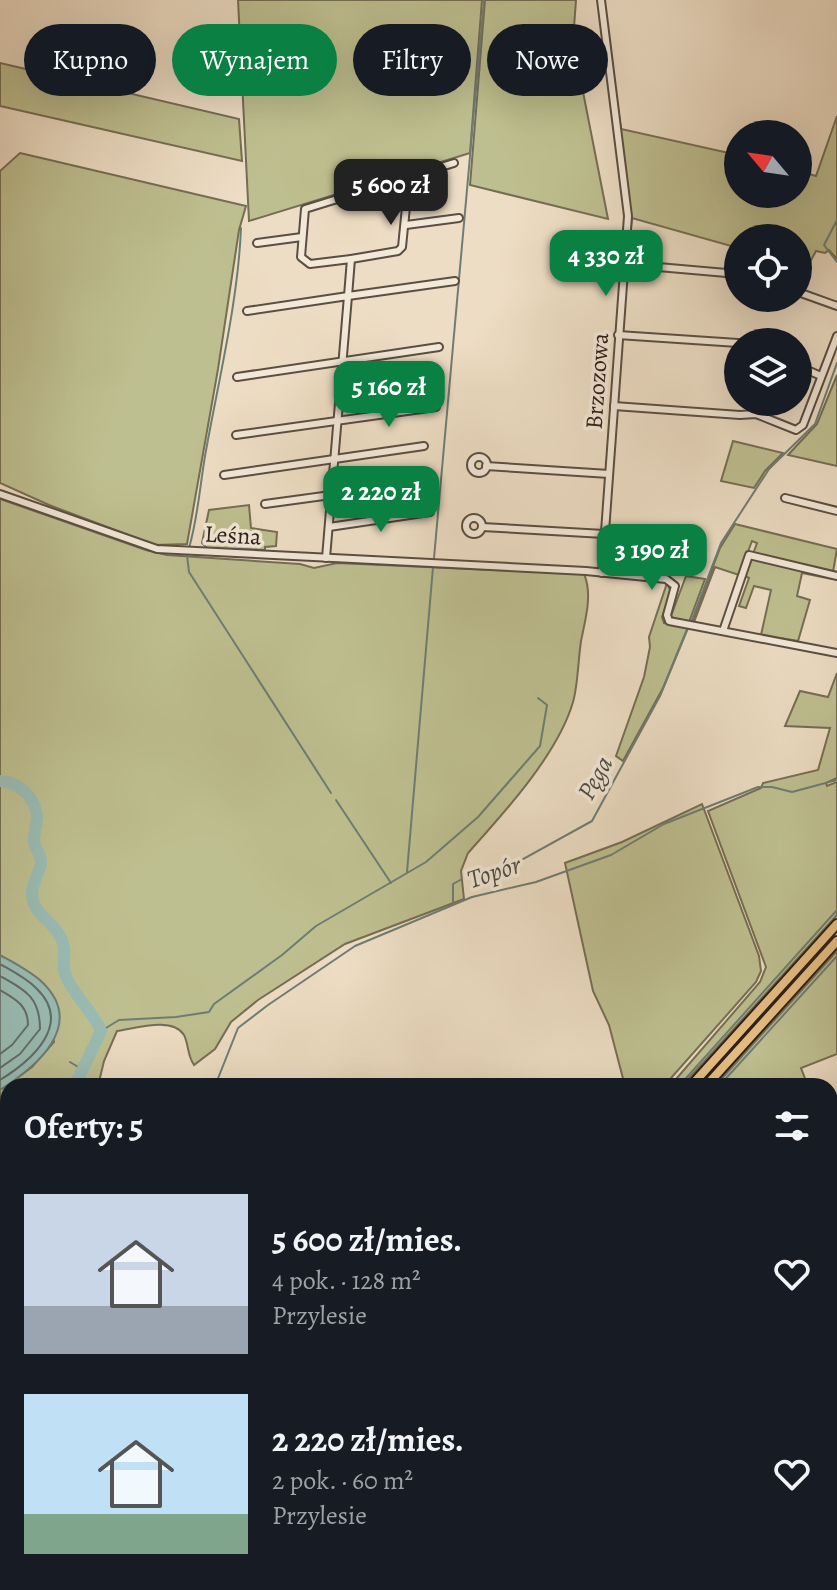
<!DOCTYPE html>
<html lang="pl">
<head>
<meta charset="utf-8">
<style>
  :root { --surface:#171b24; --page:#242831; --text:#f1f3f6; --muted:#9ea1a6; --accent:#0b8043 }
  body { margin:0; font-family:Alegreya,serif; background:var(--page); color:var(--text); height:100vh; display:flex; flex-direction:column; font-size:30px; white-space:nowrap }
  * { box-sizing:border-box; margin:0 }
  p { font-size:26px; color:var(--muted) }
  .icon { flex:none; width:44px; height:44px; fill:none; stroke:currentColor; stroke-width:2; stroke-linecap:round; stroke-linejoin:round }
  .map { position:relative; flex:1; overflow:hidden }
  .side { position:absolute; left:0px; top:1078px; width:838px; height:512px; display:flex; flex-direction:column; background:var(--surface); border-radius:24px 24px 0 0; box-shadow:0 8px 32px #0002 }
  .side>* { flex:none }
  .guide { position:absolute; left:24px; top:24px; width:790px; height:72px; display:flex; gap:16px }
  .needle { width:52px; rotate:299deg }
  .controls { position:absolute; left:724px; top:120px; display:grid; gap:16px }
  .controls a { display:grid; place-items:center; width:88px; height:88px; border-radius:50%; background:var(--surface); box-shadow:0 8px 32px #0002; font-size:40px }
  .price { position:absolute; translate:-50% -68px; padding:0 18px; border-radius:16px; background:var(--accent); color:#fff; font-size:26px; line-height:52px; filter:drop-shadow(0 2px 4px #0008) }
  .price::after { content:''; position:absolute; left:50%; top:48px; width:24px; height:18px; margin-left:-12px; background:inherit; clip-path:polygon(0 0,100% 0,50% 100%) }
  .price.current { background:#222; color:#fff }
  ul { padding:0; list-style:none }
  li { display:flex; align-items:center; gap:24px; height:200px; padding:0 24px }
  li span { display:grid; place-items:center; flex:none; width:224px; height:160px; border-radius:0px; color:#555 }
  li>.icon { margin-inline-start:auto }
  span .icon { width:96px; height:96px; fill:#fffc; stroke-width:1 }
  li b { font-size:34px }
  h2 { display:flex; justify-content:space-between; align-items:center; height:96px; padding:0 24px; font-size:34px }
  .chip { padding:0 28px; border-radius:36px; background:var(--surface); box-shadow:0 8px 32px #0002; font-size:28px; line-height:72px }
  .chip.current { background:var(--accent); color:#fff }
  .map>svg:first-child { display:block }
  .green { fill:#bebf90; stroke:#756e54; stroke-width:2 }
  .water { fill:#99bcb4; stroke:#6d7d76; stroke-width:2 }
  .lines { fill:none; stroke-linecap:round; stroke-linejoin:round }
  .shore { stroke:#626d66; stroke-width:2 }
  .stream { stroke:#6d7d76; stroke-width:2 }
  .river { stroke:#99bcb4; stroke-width:12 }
  .minor-casing { stroke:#5c4e43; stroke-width:10 }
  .major-casing { stroke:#2c1e18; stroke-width:12 }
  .minor { stroke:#f3e9d9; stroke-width:6 }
  .major { stroke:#e6be82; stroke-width:8 }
  .labels { text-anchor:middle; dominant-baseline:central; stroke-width:7; stroke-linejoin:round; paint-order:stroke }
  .street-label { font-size:24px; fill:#2c1e18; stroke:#f3e9d9 }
  .water-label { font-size:26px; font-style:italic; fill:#4d4d47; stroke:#f3e9d9 }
</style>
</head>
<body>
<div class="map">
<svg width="837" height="1590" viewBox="0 0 837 1590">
  <rect width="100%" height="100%" fill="#edddc4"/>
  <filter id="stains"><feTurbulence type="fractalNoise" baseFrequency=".0025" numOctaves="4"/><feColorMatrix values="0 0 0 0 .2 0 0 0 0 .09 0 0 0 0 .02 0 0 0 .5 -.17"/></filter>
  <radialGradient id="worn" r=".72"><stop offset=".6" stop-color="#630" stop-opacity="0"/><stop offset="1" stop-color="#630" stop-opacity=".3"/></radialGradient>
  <!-- green -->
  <g class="green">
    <path d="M238 0H482L470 153 249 221Z"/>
    <path d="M485 0H576L573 41 608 219 470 185Z"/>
    <path d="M603 0 621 129 738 155V194H798V171L816 176 837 116V259L829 250 825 253 816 251 798 284V238H738V248L632 218 628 255 629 216Z"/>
    <path d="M0 63 239 119 242 161 0 106Z"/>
    <path d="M20 153 246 206 239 230 218 369 187 544 155 545 49 505 0 483V171Z"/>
    <path d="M837 375V466L788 455 817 424Z"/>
    <path d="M733 441 783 453 765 471 754 488 721 481Z"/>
    <path d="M0 499 146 550 167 555 300 564 314 568 337 563 584 574C593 594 585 621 581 641 578 661 578 685 573 702 558 754 504 813 468 853L461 871 464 899 345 944 258 1000 231 1022 215 1049 194 1065C187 1055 189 1045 184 1035 172 1016 134 1029 117 1031L104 1061 98 1086H8V1301L4 1324 8 1374V1505L0 1511V1090L32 1067 54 1042 44 984 0 955Z"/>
    <path d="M249 505 251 528 277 532 276 546 265 547V550L207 548 202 543 209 510Z"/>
    <path d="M735 524 837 549 833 572 837 573V580L802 573 797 596 810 600 798 641 761 635 771 590 754 586 746 608 739 606 749 578 745 576 757 543 752 541 739 575 715 567 694 622H692L720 548Z"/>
    <path d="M686 576 705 579 689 622 675 620 671 616Z"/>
    <path d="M667 583 671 592 662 617 664 623 688 627 663 688 623 761 616 756 644 677 650 647 649 637Z"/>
    <path d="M837 673V778L826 783 827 786 837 782V915L682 1086H670L760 982 766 967 708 811 761 788 763 783 818 770 830 728 785 726 800 691 828 697Z"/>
    <path d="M702 804 759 956 761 971 756 982 664 1086H625L609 1025 593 991 565 863 622 842Z"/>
    <path d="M837 951V1054L801 1068 808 1086H715Z"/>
  </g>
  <!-- water -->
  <path class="water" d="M0 955C14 963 30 971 42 982 87 1025 36 1067 0 1090Z"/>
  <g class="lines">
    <!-- shore -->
    <g class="shore">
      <path d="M0 964C12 971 26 978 36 988 74 1024 31 1061 0 1080"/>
      <path d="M0 976C25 990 40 997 40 1029L20 1054 0 1068"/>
      <path d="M0 990C16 999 28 1006 28 1025L12 1045 0 1054"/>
    </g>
    <!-- stream -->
    <g class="stream">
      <path d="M837 220 824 245 837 262"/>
      <path d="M189 548C199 514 200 480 207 445 220 374 238 300 241 228"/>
      <path d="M187 555 189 572 331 793"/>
      <path d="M434 558 484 0"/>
      <path d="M691 622 721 543 769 469 815 424 837 363"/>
      <path d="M336 800 391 883"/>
      <path d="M407 872 433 567"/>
      <path d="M467 877 507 868 592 821 660 696 688 628"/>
      <path d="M453 904V884L462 879"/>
      <path d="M101 1031 119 1020 176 1017 209 1012 214 1004 282 955 316 926 426 862 478 817 540 746 547 705 538 698"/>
      <path d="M70 1062 83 1070"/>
      <path d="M215 1086 238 1028 268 1005 355 946 472 897 536 882 611 855 664 824 758 787H772L792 792 837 780"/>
      <path d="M679 1086 837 910"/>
      <path d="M719 1086 837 956"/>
      <path d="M311 1590 316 1582"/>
      <path d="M346 1590 351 1582"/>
    </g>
    <!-- river -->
    <g class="river">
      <path d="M0 781C18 781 35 797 37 816 37 824 34 832 34 841 35 850 42 854 41 864 39 874 32 883 32 893 32 915 53 920 61 938 68 951 61 963 65 974 73 995 92 1010 101 1031L80 1075 73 1086"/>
      <path d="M0 1225 8 1224"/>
      <path d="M0 1380 7 1390 8 1403"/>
      <path d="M0 1515 8 1509"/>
    </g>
    <!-- minor casing -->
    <g class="minor-casing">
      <g id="minor">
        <path d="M601 0 628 216 602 573"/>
        <path d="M454 163 305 209 301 257 310 264 351 259 348 296 455 281"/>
        <path d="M406 225 459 218"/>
        <path d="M257 243 302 237"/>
        <path d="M351 259 398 251 402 247 409 177"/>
        <path d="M624 264 738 274"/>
        <path d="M798 292 837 306"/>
        <path d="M247 311 348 296 326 558"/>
        <path d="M618 335 738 343"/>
        <path d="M798 366 821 376"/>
        <path d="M237 377 439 347"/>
        <path d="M614 406 740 415 756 414 796 430 803 425 837 336"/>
        <path d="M236 435 436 407"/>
        <circle cx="479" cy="465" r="8"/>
        <path d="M486 466 609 474"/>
        <path d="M224 475 424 446"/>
        <path d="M0 494 157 549 586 571 666 579 675 586 667 615 669 621 837 653"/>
        <path d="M785 498 837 511"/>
        <path d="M265 504 331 495"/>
        <circle cx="474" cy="526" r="8"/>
        <path d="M329 527 430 512"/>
        <path d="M482 527 604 534"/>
        <path d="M723 631 749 555 837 576"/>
        <path d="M830 1219 837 1225"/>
      </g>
    </g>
    <!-- major casing -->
    <g class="major-casing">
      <g id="major">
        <path d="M691 1086 837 924"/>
        <path d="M706 1086 837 941"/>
        <path d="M321 1590 326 1582"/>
        <path d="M335 1590 341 1582"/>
      </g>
    </g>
    <!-- minor -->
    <use href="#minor" class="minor"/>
    <!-- major -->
    <use href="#major" class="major"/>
  </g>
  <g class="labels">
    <!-- street labels -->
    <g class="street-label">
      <text transform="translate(597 381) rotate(-86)">Brzozowa</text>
      <text transform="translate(233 535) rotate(3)">Leśna</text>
    </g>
    <!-- water labels -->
    <g class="water-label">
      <text transform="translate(595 778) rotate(-61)">Pęga</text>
      <text transform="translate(494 872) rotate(-18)">Topór</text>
    </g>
  </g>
  <rect width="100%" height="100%" filter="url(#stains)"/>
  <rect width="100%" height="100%" fill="url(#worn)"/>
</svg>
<div class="controls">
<a><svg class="needle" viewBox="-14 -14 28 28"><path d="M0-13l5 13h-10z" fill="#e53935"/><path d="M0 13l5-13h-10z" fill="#9ea1a6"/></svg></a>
<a><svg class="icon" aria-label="locate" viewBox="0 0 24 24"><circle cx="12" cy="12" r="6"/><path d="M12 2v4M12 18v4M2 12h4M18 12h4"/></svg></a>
<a><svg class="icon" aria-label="layers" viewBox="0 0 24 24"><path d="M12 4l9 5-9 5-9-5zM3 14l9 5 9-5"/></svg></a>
</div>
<b class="price current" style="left:391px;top:227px">5 600 zł</b>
<b class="price" style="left:606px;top:298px">4 330 zł</b>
<b class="price" style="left:389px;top:429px">5 160 zł</b>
<b class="price" style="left:381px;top:534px">2 220 zł</b>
<b class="price" style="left:652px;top:592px">3 190 zł</b>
<div class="guide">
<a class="chip">Kupno</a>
<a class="chip current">Wynajem</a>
<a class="chip">Filtry</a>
<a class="chip">Nowe</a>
</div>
<section class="side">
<h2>Oferty: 5<svg class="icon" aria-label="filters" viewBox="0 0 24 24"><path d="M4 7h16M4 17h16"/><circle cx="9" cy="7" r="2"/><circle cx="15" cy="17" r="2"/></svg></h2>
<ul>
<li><span style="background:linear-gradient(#c9d6e8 70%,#9aa5b1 0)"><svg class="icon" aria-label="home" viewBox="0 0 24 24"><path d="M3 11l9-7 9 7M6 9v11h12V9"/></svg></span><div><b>5 600 zł/mies.</b><p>4 pok. · 128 m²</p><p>Przylesie</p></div><svg class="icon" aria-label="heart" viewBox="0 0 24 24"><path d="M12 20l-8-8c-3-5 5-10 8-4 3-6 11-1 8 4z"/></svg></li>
<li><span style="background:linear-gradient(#bfe0f5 75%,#7fa58c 0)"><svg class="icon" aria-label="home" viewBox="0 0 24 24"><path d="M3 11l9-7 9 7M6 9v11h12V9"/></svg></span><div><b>2 220 zł/mies.</b><p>2 pok. · 60 m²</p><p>Przylesie</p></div><svg class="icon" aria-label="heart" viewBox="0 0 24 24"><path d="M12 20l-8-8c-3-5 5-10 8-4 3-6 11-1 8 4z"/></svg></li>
</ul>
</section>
</div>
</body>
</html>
